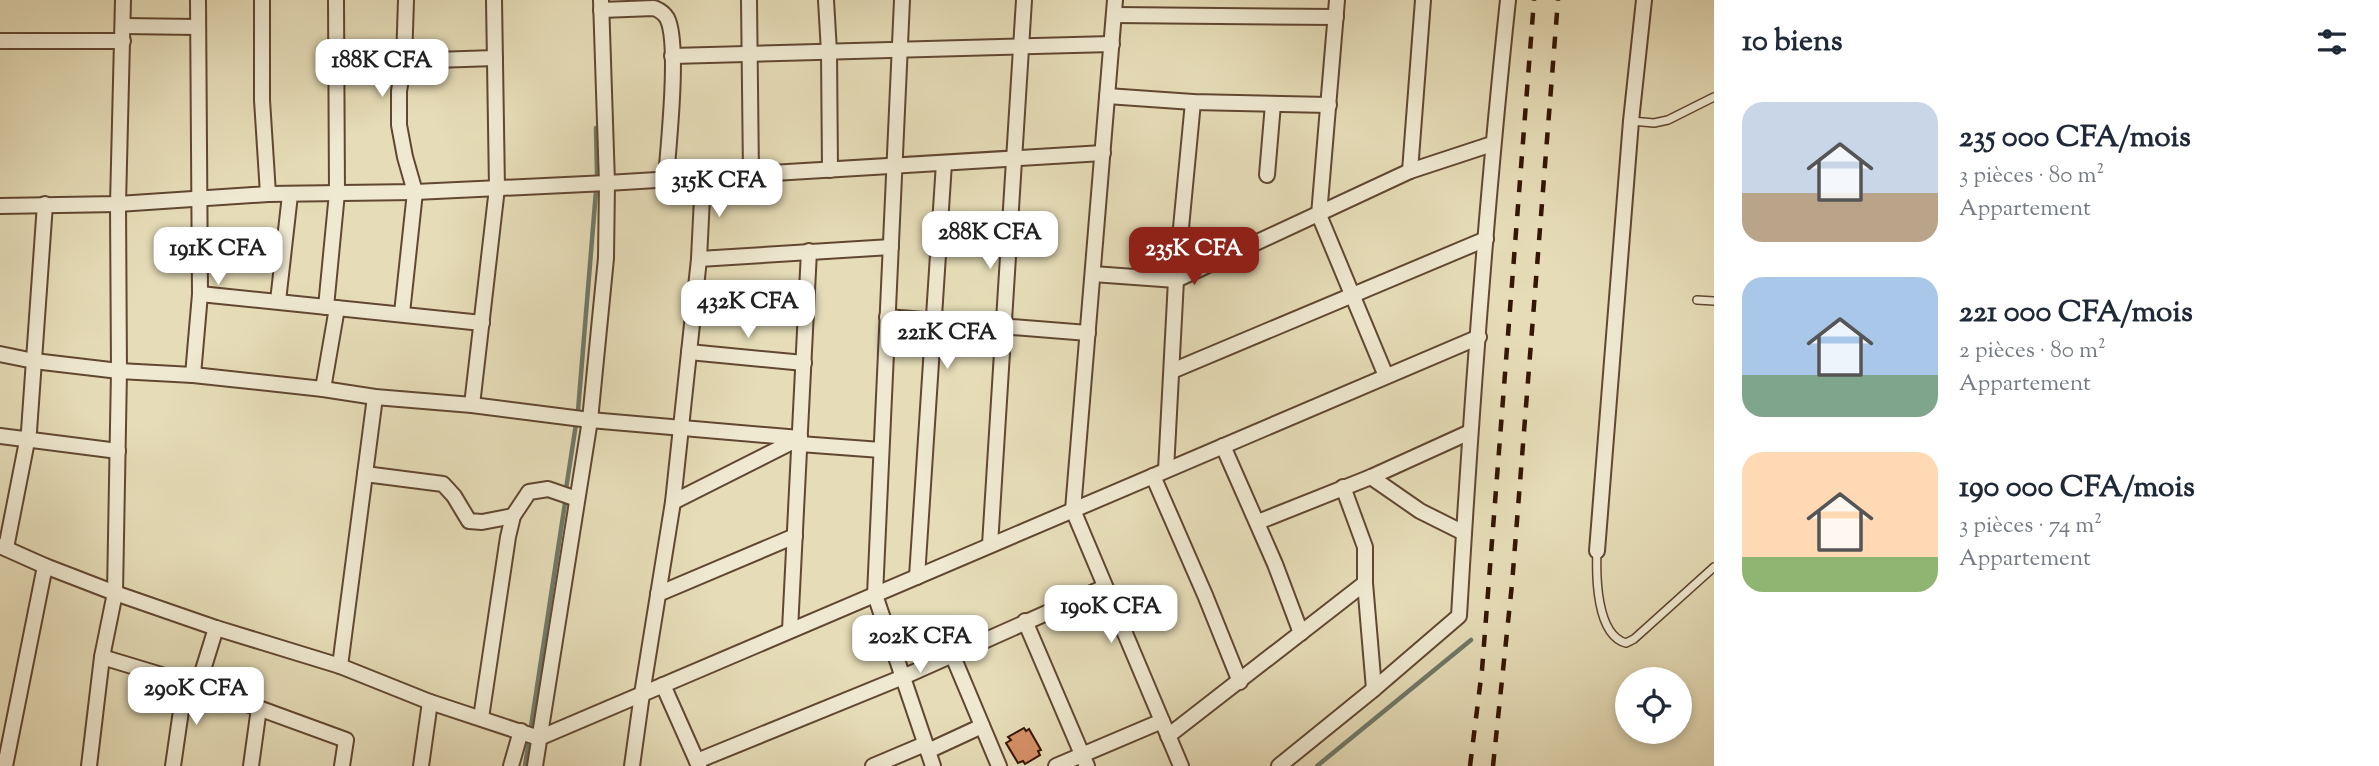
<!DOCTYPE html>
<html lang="fr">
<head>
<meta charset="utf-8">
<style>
  :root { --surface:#fff; --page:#f2f2f3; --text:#1f2937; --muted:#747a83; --accent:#8f2418 }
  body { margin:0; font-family:"Sorts Mill Goudy",serif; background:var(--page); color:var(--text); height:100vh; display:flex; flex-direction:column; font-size:26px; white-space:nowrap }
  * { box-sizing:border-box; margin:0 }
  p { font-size:23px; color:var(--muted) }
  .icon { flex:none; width:38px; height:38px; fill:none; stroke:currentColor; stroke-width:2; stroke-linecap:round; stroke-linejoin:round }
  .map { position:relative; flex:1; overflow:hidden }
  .side { display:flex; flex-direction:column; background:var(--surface); width:665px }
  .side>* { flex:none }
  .fabs { position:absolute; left:1615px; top:667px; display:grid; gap:14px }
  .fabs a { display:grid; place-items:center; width:77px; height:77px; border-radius:50%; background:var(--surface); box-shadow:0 4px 10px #0003; font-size:35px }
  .price { position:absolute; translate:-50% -60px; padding:0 16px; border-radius:14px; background:#fff; color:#222; font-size:23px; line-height:46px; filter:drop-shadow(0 2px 4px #0008) }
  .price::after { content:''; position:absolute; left:50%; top:42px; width:21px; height:16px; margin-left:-10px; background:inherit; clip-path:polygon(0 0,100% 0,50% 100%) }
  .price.on { background:var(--accent); color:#fff }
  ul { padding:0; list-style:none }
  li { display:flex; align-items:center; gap:21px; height:175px; padding:0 28px }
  li span { display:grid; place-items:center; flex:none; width:196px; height:140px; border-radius:21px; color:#555 }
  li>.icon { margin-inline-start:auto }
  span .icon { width:84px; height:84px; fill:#fffc; stroke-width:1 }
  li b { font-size:30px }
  h2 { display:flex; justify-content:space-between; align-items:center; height:84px; padding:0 28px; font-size:30px }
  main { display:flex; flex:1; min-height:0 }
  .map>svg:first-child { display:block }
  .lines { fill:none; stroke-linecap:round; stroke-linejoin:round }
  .stream { stroke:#6f7969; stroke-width:4.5 }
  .building { fill:#d69068; stroke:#351504; stroke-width:2 }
  .service-casing { stroke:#614731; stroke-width:10 }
  .minor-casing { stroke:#614731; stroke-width:18 }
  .service { stroke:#efe9d1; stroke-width:7 }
  .minor { stroke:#efe9d1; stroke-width:14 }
  .rail { stroke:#351504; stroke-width:4.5; stroke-dasharray:12 12; stroke-linecap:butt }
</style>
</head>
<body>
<main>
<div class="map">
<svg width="1714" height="766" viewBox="0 0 1714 766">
  <rect width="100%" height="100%" fill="#e6ddb8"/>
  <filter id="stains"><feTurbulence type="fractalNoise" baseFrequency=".00286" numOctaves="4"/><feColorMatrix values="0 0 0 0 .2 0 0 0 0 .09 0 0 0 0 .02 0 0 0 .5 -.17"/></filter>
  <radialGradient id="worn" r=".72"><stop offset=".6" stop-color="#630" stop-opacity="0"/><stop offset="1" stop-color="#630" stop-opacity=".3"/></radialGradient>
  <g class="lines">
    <!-- stream -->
    <g class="stream">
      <path d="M596 128 597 174"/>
      <path d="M578 411 596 191"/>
      <path d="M566 489 576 424"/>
      <path d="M525 766 565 503"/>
      <path d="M1317 766 1471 640"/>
    </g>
  </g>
  <!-- building -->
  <path class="building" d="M1024 728 1026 731 1029 729 1041 750 1038 751 1040 755 1025 764 1023 761 1018 763 1006 743 1011 740 1008 737Z"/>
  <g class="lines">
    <!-- service casing -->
    <g class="service-casing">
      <g id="service">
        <path d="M1631 121 1654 123 1668 120 1714 97"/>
        <path d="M1697 300 1714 301"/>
        <path d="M1597 551C1596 575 1596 635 1626 643L1634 639 1714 567"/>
      </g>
    </g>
    <!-- minor casing -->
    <g class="minor-casing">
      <g id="minor">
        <path d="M262 0V100L268 194"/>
        <path d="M749 0 751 174"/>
        <path d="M826 0 829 52 830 170"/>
        <path d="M902 0 875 595 933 766"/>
        <path d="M1115 0 1073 510 1181 766"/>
        <path d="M1337 0 1319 215 1386 376"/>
        <path d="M601 10 654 8C659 10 664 13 667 18 680 42 668 148 666 179"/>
        <path d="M1114 15 1336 17"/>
        <path d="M123 26 198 27"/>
        <path d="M0 41H123"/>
        <path d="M672 56 1112 44"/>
        <path d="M404 61 495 58"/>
        <path d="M1107 96 1193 102 1329 105"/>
        <path d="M1410 171 1423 0"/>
        <path d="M1267 175 1273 104"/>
        <path d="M0 206 118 204 268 194 415 192 607 183 1103 153"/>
        <path d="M699 259 891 247"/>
        <path d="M1093 274 1176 280 1410 171 1492 144"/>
        <path d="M200 294 482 323"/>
        <path d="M278 301 290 195"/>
        <path d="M326 307 337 193 336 0"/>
        <path d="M402 313 415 192 405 157 399 125V91L404 61 406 0"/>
        <path d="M887 317 1088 333"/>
        <path d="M689 352 804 363"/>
        <path d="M0 354 34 361 119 371 193 375 323 389 375 397 472 405 590 420 800 438"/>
        <path d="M1172 371 1486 239"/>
        <path d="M193 375 200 294 198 0"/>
        <path d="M323 389 337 308"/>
        <path d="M472 405 497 188 494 0"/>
        <path d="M0 436 118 451"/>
        <path d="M800 444 881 450"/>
        <path d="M1223 446 1275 564 1301 633"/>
        <path d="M1166 470 1176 280 1193 102"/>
        <path d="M365 474 443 484 454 496 469 521 482 522 513 516"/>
        <path d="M1153 476 1205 595 1240 682"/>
        <path d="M1371 477 1420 511 1464 533"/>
        <path d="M1343 487 1365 547V583L1374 689"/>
        <path d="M673 502 800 438"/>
        <path d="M1258 522 1371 477 1470 432"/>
        <path d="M990 545 1024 0"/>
        <path d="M0 546 45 566 115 593 216 628 340 666 430 702 539 738 1479 337"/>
        <path d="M6 548 29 431 45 204"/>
        <path d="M1597 551 1631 121 1644 0"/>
        <path d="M917 577 944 163"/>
        <path d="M658 594 795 536"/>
        <path d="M1025 621 1087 766"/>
        <path d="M790 630 809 251"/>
        <path d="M952 654 999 766"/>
        <path d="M102 657 198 686 346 740 342 766"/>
        <path d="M340 666 375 397"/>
        <path d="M663 685 699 766"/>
        <path d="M198 686 216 628"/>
        <path d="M481 718 508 537 513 516 529 492 548 489 577 499"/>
        <path d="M1168 736 1365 583"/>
        <path d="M928 751 982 726"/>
        <path d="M697 761 903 677 1105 587"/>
        <path d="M5 766 45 566"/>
        <path d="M89 766 102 657 115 593 119 371 118 204 123 0"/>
        <path d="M173 766 185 683"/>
        <path d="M251 766 259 708"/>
        <path d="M421 766 430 702"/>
        <path d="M511 766 521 731"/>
        <path d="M535 766 590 420 606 258 607 183 601 0"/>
        <path d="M632 766 642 694 673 502 699 259 703 177"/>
        <path d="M873 766 925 744"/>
        <path d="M1056 766 1162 721"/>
        <path d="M1279 766 1374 689 1459 616C1471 410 1486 205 1508 0"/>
      </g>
    </g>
    <!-- service -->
    <use href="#service" class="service"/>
    <!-- minor -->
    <use href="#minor" class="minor"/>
    <!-- rail -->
    <g class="rail">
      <path d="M1470 766 1482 670 1534 0"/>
      <path d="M1493 766 1512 584 1558 0"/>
    </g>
  </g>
  <rect width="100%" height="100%" filter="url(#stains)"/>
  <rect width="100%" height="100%" fill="url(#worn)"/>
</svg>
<div class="fabs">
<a><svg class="icon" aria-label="locate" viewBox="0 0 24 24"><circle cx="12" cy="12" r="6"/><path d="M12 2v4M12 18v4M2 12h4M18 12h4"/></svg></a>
</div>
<b class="price" style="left:382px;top:99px">188K CFA</b>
<b class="price" style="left:719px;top:219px">315K CFA</b>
<b class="price" style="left:990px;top:271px">288K CFA</b>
<b class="price" style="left:218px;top:287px">191K CFA</b>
<b class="price on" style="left:1194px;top:287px">235K CFA</b>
<b class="price" style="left:748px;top:340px">432K CFA</b>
<b class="price" style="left:947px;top:371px">221K CFA</b>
<b class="price" style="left:1111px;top:645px">190K CFA</b>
<b class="price" style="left:920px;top:675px">202K CFA</b>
<b class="price" style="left:196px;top:727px">290K CFA</b>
</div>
<section class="side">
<h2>10 biens<svg class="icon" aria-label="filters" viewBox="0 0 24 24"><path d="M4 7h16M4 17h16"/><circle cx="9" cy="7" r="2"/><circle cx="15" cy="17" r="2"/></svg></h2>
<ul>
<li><span style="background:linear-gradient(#c9d6e8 65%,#b9a48a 0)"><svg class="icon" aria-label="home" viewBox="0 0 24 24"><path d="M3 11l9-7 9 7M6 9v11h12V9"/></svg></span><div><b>235 000 CFA/mois</b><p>3 pièces · 80 m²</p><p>Appartement</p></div></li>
<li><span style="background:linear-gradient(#a9c7e8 70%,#7fa58c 0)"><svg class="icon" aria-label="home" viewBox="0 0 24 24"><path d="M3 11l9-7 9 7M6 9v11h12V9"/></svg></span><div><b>221 000 CFA/mois</b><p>2 pièces · 80 m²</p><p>Appartement</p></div></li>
<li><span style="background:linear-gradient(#ffd9b3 75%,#8fb573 0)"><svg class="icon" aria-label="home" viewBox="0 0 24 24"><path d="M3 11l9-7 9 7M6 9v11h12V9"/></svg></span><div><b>190 000 CFA/mois</b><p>3 pièces · 74 m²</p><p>Appartement</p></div></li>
</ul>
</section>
</main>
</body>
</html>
